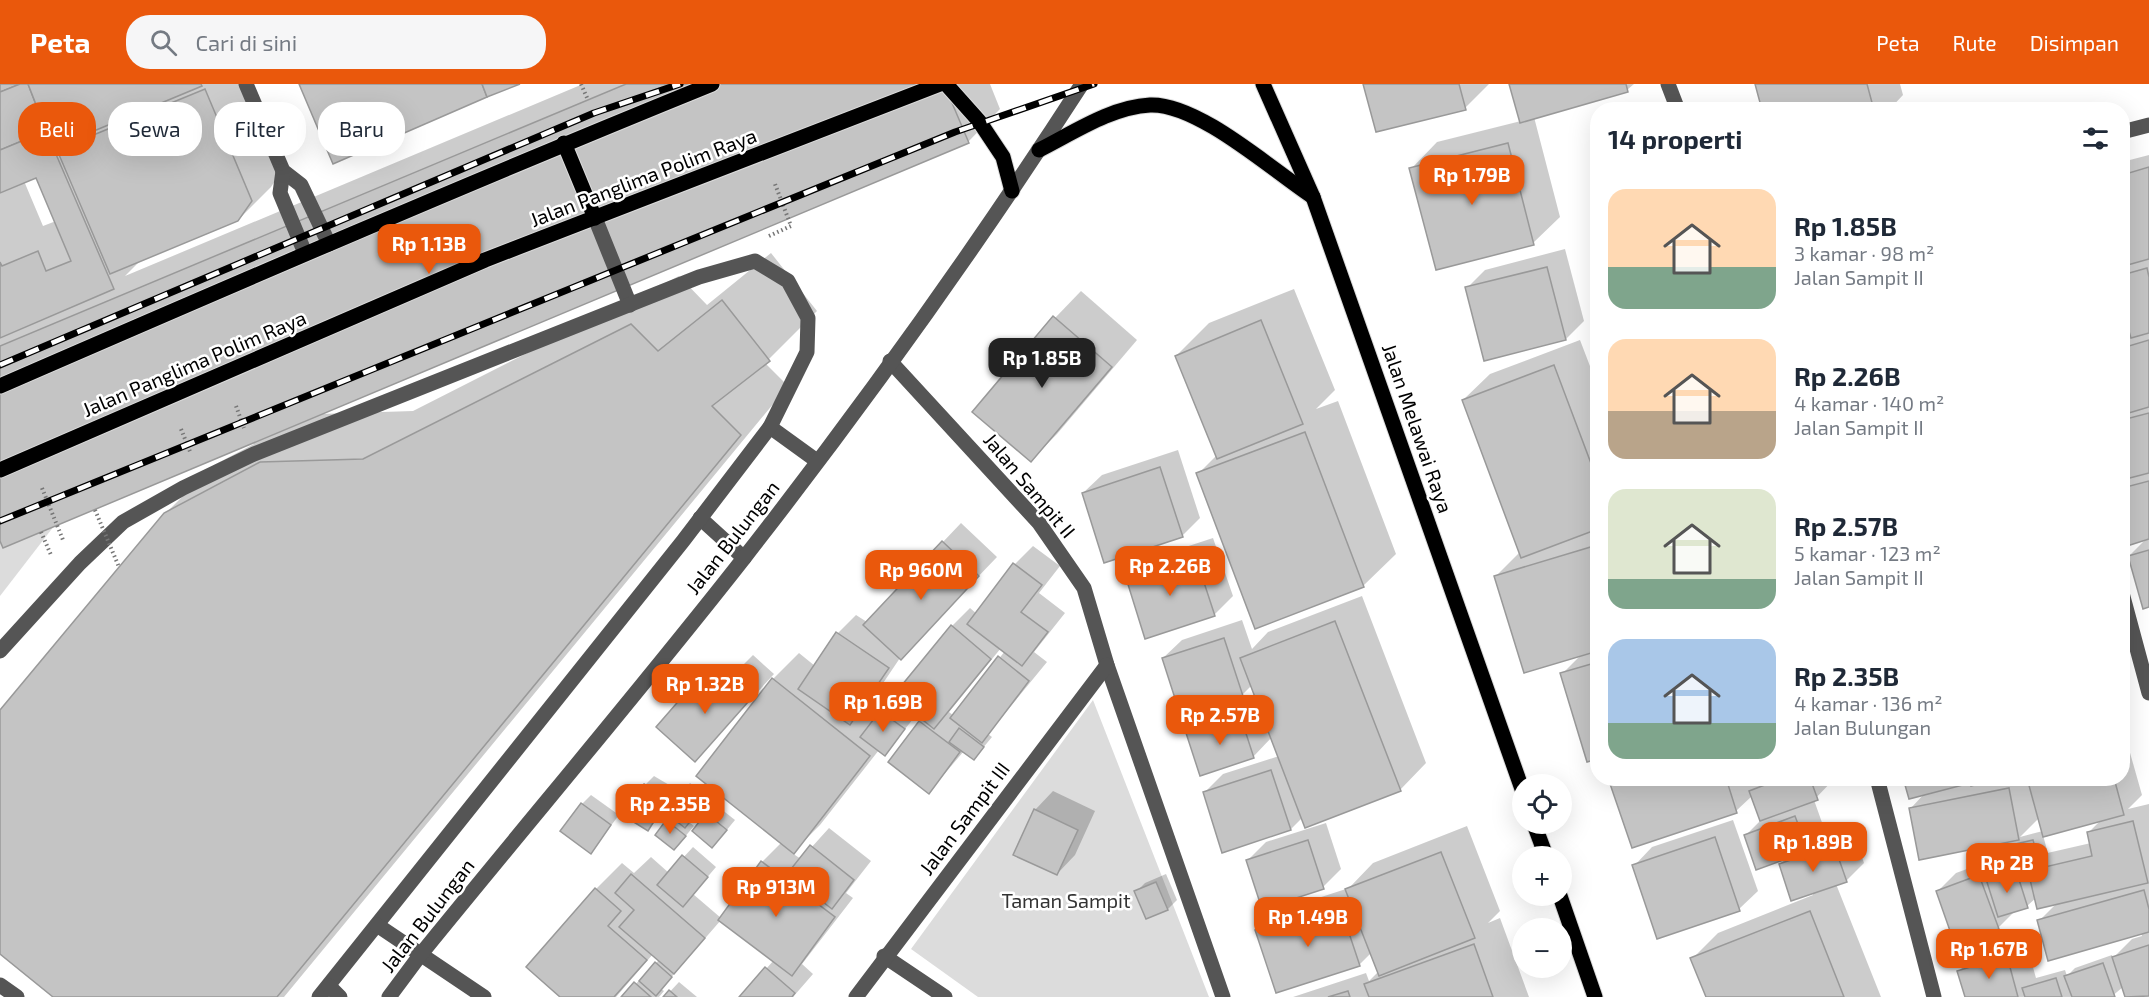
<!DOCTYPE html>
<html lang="id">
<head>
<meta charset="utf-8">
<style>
  :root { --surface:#fff; --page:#f6f6f7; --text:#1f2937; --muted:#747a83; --accent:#ea580c }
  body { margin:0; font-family:"Exo 2",sans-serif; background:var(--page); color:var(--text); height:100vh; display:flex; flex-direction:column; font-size:22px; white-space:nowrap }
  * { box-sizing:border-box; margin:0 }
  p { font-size:20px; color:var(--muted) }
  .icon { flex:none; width:33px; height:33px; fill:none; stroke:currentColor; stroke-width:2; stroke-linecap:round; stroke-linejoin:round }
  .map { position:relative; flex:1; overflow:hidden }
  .drawer { position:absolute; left:1590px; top:18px; width:540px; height:684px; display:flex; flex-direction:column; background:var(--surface); border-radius:24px; box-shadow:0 6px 24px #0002 }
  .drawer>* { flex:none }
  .hud { position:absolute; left:18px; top:18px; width:570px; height:54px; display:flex; gap:12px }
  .fabs { position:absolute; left:1512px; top:690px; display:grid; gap:12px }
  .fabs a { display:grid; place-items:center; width:60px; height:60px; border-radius:50%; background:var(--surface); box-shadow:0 6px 24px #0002; font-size:30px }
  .price { position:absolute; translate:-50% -51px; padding:0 14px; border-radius:12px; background:var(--accent); color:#fff; font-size:20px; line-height:39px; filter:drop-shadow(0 2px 3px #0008) }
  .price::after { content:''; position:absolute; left:50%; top:36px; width:18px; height:14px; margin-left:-9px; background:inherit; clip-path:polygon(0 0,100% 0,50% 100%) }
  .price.current { background:#222; color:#fff }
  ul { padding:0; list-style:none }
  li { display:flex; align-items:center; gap:18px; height:150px; padding:0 18px }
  li span { display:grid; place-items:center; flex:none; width:168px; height:120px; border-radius:18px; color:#555 }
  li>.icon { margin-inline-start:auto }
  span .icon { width:72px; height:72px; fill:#fffc; stroke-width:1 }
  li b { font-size:26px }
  h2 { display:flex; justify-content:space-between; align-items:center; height:72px; padding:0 18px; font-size:26px }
  .pill { padding:0 21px; border-radius:24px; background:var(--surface); box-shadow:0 6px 24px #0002; font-size:21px; line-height:54px }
  .pill.current { background:var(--accent); color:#fff }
  header { display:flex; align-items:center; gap:36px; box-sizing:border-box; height:84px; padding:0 30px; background:var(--accent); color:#fff }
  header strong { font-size:28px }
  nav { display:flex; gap:33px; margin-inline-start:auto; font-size:21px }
  .search { width:420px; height:54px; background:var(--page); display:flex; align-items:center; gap:15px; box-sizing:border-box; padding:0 21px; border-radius:24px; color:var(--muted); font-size:22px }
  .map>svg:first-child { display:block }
  .green { fill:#dcdcdc }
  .shadow { fill:#0003; fill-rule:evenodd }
  .building { fill:#c4c4c4; stroke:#999; stroke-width:1.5 }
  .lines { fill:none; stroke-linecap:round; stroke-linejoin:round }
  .major-casing { stroke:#dbdbdb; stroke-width:17 }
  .path { stroke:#777; stroke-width:4; stroke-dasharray:1.5 3; stroke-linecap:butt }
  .minor { stroke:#555; stroke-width:15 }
  .major { stroke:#000; stroke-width:15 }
  .rail-casing { stroke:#000; stroke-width:7 }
  .rail { stroke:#fff; stroke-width:4.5; stroke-dasharray:14; stroke-linecap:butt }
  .path-bridge { stroke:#777; stroke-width:4; stroke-dasharray:1.5 3; stroke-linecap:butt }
  .labels { text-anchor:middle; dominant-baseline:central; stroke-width:5; stroke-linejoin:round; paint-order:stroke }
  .street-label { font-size:20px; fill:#000; stroke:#fff }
  .park-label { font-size:20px; fill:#333; stroke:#fff }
</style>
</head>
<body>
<header>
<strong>Peta</strong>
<div class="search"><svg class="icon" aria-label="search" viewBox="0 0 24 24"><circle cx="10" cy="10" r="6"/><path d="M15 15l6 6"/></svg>Cari di sini</div>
<nav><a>Peta</a><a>Rute</a><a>Disimpan</a></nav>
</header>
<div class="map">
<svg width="2149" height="913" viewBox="0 0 2149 913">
  <rect width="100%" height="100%" fill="#fff"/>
  <!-- green -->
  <g class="green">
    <path d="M105 376 0 512V423Z"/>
    <path d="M1093 616 1209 913H978L911 865Z"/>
  </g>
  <!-- shadow -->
  <g class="shadow">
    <path d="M0 0H249L284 83 271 103 238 136 142 175 125 192 583 0H990L1000 25 968 58 320 330 413 327 679 192 707 221 771 169 817 227 765 279 788 302 284 913H56L0 868V628L165 430 214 381 254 360 253 358 0 453ZM37 92 56 137 43 142 24 97Z"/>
    <path d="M1365 0H1489L1465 24Z"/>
    <path d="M1510 0H1634L1627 6 1534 33 1560 133 1533 159 1411 85 1437 58 1521 37Z"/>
    <path d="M1756 0H1900L1903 11 1889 26H1764Z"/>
    <path d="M2149 71V522L2129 472 2147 454 2122 441V398L2128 393 2122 395V182L2125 181 2122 175V78Z"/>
    <path d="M1565 165 1584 237 1566 255 1467 204 1485 186Z"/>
    <path d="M1294 205 1335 306 1316 325 1338 317 1396 470 1363 502 1198 390 1217 371 1176 272 1209 239Z"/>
    <path d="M1081 207 1137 256 1057 350 1031 376 1055 234Z"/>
    <path d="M1580 256 1598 303V673L1562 590 1582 570 1496 492 1520 468 1463 316 1490 290Z"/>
    <path d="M1178 366 1200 434 1182 452 1083 409 1102 391Z"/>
    <path d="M961 439 997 473 900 574 867 623 878 632 891 619 913 635 885 670 879 666 820 741 792 769 801 775 829 744 871 777 846 809 853 814 802 880 813 890 793 913H741L774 876 721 836 661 905 664 907 659 913H623L659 876 653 870 616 913H563L596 805 622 779 634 789 651 773 669 789 693 763 716 783 693 810 721 834 762 778 782 758 773 595 799 569 815 582 838 549 856 531 867 538Z"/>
    <path d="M1213 454 1233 512 1214 531 1127 494 1146 476Z"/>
    <path d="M1033 462 1060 482 1039 509 1065 529 1034 568 1047 578 988 650 992 653 982 665 973 674 964 667 929 708 920 638 923 635 952 542 970 524 977 530 1015 480ZM1001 564 1005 567 954 632 949 628Z"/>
    <path d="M1362 512 1426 679 1400 706 1303 733 1291 745 1204 709 1223 690 1279 672 1272 653 1253 673 1188 649 1207 631 1257 614 1252 601 1242 611 1163 574 1182 556 1242 536 1252 565 1268 548Z"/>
    <path d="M753 571 774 590 695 676 658 643 716 580 731 593Z"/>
    <path d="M2125 651 2142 711 2128 725 2149 720V910L2126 913 2123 903 2111 913H1966L1959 887 1977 869 2025 855 2036 894 2065 886 2067 892 2075 884 2112 871 2113 874 2132 855 2142 852 2141 849 2039 837 2057 819 2036 814 2027 822 2016 826 1998 844 1938 807 1956 789 1997 774 1995 766 2004 758 1911 724 1925 709 1905 694H1967L1962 699 1971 698V694H2122V652ZM2039 734 2043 747 2020 753ZM2102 735 2089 748 2091 759 2043 770 2047 766 2043 751ZM2043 774 2029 788 2026 779Z"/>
    <path d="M654 692 676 705 657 736 648 745 626 732 645 701Z"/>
    <path d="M1609 694H1835L1814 716 1825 747 1817 756 1852 744 1864 779 1846 797 1836 800 1881 913H1707L1692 875 1718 849 1813 811 1812 808 1780 780 1788 772 1746 751 1761 736 1752 712 1736 727Z"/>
    <path d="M690 699 709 714 689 738 694 742 683 755 657 751 672 732 666 727Z"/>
    <path d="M1053 707 1095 727 1075 771 1057 790 1035 726Z"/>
    <path d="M591 711 619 731 591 768 582 720Z"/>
    <path d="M716 721 735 736 721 753 707 730Z"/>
    <path d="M1733 736 1758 807 1739 825 1634 782 1652 763Z"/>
    <path d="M1326 739 1341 785 1323 803 1247 777 1266 758Z"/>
    <path d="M1467 742 1500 827 1488 839 1500 834 1529 913H1293L1366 889 1369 897 1379 887 1372 868 1359 881 1257 846 1275 828 1349 804 1373 779Z"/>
    <path d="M1166 790 1177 816 1168 825 1147 833 1136 808 1145 799Z"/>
    <path d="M679 898 697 913H665Z"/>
  </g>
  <!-- building -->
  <g class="building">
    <path d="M0 0H20L0 8Z"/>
    <path d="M20 0H28L46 47 0 66V8Z"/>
    <path d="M28 0H201L202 2 53 64Z"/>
    <path d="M299 0H482L487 13 333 80Z"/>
    <path d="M482 0H520L487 13Z"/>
    <path d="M626 0H944L969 59 3 464 0 457V262Z"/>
    <path d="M1363 0H1459L1466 26 1376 48Z"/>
    <path d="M1509 0H1626L1628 8 1520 39Z"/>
    <path d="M1755 0H1867L1874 26H1762Z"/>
    <path d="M205 5 252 117 238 137 110 190 57 66Z"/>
    <path d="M46 47 114 205 0 254V178L2 182 38 167 46 187 71 177 36 94 0 109V66Z"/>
    <path d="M1508 59 1534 161 1436 186 1409 84Z"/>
    <path d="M2149 83V175L2124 182 2122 91Z"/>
    <path d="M1598 100V127L1591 102Z"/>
    <path d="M1547 183 1566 256 1484 277 1465 203Z"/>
    <path d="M2147 184 2149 193V249L2131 254 2122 224V191Z"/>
    <path d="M722 216 770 277 712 322 741 351 277 913H53L0 870V626L164 429 260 378 363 375 631 240 658 267Z"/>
    <path d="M1053 232 1112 283 1031 378 972 328Z"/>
    <path d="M1261 236 1303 340 1217 375 1175 272Z"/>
    <path d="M2149 256V323L2122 331V264Z"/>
    <path d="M1554 281 1598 398V445L1521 474 1462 316Z"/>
    <path d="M2149 329V389L2122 396V336Z"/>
    <path d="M1305 348 1364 503 1255 545 1196 389Z"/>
    <path d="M1160 383 1183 453 1104 479 1082 409Z"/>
    <path d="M2149 397V455L2127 462 2122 447V404Z"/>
    <path d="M942 457 979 492 901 576 863 541Z"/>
    <path d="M1594 462 1598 472V567L1524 589 1494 492Z"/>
    <path d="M2149 466V523L2143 525 2128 472Z"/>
    <path d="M1195 471 1215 532 1145 555 1126 494Z"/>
    <path d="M1013 479 1042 501 1021 528 1048 548 1022 582 967 540Z"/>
    <path d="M1335 537 1401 707 1305 744 1240 574Z"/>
    <path d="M951 541 991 575 934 645 893 612Z"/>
    <path d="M836 548 889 584 850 641 798 605Z"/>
    <path d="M1224 554 1243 612 1181 633 1162 574Z"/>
    <path d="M998 572 1029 597 982 659 950 634Z"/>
    <path d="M1598 578V675L1587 678 1560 589Z"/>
    <path d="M733 588 756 609 695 678 656 643 696 597 713 611Z"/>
    <path d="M772 594 870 672 794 770 696 692Z"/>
    <path d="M880 627 905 645 885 672 860 653Z"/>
    <path d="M1240 631 1254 674 1200 692 1186 649Z"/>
    <path d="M919 637 960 668 929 710 888 678Z"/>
    <path d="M959 644 984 663 974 676 949 658Z"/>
    <path d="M1271 686 1291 746 1222 769 1203 708Z"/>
    <path d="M1608 694H1726L1737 729 1632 764Z"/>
    <path d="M1783 694H1810L1818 716 1760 737 1749 707Z"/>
    <path d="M1903 694H1962L1963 701 1909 715Z"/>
    <path d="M1969 694H1999L1971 702Z"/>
    <path d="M2027 694H2114L2124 731 2043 753Z"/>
    <path d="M644 700 668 715 648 747 624 732Z"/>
    <path d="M2009 704 2019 756 1919 776 1909 724Z"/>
    <path d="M679 707 701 724 685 744 664 727Z"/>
    <path d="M581 719 611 741 591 770 560 747Z"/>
    <path d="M1034 725 1078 746 1057 791 1013 771Z"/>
    <path d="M706 729 727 746 712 764 692 747Z"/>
    <path d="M1795 732 1808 767 1756 786 1744 751Z"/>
    <path d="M666 736 686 752 674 766 655 751Z"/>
    <path d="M2133 737 2148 799 2037 825 2028 787 2092 772 2087 748Z"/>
    <path d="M1715 753 1740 827 1657 855 1632 781Z"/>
    <path d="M1308 756 1324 805 1262 825 1246 776Z"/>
    <path d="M2033 756 2039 777 1999 787 1994 765Z"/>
    <path d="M810 761 854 796 832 825 787 790Z"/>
    <path d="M1834 761 1847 798 1791 817 1779 780Z"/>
    <path d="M1441 768 1475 854 1379 892 1345 805Z"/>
    <path d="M682 771 708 793 683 823 657 801Z"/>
    <path d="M761 777 835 833 792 892 718 836Z"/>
    <path d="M2016 786 2028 824 1998 833 1986 795Z"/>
    <path d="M631 790 705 854 674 890 619 843 634 826 615 809Z"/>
    <path d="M1979 791 1999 845 1955 861 1936 807Z"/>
    <path d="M1156 798 1168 826 1146 835 1134 807Z"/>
    <path d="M595 804 621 827 608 842 647 876 614 913H560L526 883Z"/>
    <path d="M2144 806 2149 825V848L2048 877 2037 836Z"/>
    <path d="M1339 819 1360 882 1276 909 1255 846Z"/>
    <path d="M1810 827 1844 913H1706L1690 874Z"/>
    <path d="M1474 860 1493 913H1369L1364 900Z"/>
    <path d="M2149 861V912L2125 913 2112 873Z"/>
    <path d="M2007 872 2018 913H1965L1957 887Z"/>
    <path d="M655 878 672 893 656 912 639 897Z"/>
    <path d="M2103 879 2115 913H2072L2064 892Z"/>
    <path d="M765 883 795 909 792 913H739Z"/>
    <path d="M2056 894 2062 913H2025L2022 904Z"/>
    <path d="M634 898 651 913H621Z"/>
    <path d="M669 906 677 913H663Z"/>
    <path d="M1348 907 1350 913H1328Z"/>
  </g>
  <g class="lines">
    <!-- major casing -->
    <g class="major-casing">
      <g id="major">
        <path d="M946 0 979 37 1003 73 1012 107"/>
        <path d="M1263 0 1313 113 1522 705"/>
        <path d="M564 59 595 134"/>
        <path d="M1039 66C1073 49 1111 23 1150 21 1198 19 1272 86 1313 113"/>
        <path d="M0 302C237 199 473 97 712 0"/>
        <path d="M0 386 485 176 940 0"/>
        <path d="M1534 740 1546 772"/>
        <path d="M1560 812 1595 913"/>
      </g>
    </g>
    <!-- path -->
    <g class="path">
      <path d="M581 0 588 16"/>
      <path d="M769 152 791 142 775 100"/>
      <path d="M236 322 244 344"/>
      <path d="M181 345 191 370"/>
      <path d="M42 404 63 456"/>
      <path d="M41 448 51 471"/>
    </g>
    <!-- minor -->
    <g class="minor">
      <path d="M246 0 283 87 301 101 329 160"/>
      <path d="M1668 0 1678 26"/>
      <path d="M2122 48 2149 41"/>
      <path d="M283 87 280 109 305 169"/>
      <path d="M595 134 630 221"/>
      <path d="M890 277 1039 439 1084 504 1107 581 1223 913"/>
      <path d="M770 343 817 377"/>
      <path d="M700 434 744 474"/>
      <path d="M2122 509 2149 609"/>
      <path d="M0 567 80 479 123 438 183 404 254 370 699 193 755 177 788 197 808 234 807 268 770 343 683 457 319 913"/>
      <path d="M1877 694 1934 913"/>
      <path d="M377 841 484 913"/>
      <path d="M884 872 945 913"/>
      <path d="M0 901 17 913"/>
      <path d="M329 902 340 913"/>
      <path d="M389 913 421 870C528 738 639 608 744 474 862 323 978 161 1082 0"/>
      <path d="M856 913 1107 581"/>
    </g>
    <!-- major -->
    <use href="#major" class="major"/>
    <!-- rail casing -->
    <g class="rail-casing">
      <g id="rail">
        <path d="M0 281 594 29 680 0"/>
        <path d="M0 437 955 48 1094 0"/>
      </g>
    </g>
    <!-- rail -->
    <use href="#rail" class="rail"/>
    <!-- path-bridge -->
    <path class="path-bridge" d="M95 426 119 483"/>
  </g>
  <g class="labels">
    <!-- street labels -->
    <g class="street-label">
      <text transform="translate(643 93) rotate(-21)">Jalan Panglima Polim Raya</text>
      <text transform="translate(194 279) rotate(-23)">Jalan Panglima Polim Raya</text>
      <text transform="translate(1418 344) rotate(71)">Jalan Melawai Raya</text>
      <text transform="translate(1030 401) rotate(50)">Jalan Sampit II</text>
      <text transform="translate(732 453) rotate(-52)">Jalan Bulungan</text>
      <text transform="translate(964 734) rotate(-53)">Jalan Sampit III</text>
      <text transform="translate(427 831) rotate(-52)">Jalan Bulungan</text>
    </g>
    <!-- park labels -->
    <g class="park-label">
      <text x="1066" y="816">Taman Sampit</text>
    </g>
  </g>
</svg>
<div class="fabs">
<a><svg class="icon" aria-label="locate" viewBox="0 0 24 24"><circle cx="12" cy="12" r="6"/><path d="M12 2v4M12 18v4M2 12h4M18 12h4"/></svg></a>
<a>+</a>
<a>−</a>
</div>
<b class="price" style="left:1472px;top:122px">Rp 1.79B</b>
<b class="price" style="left:429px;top:191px">Rp 1.13B</b>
<b class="price current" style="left:1042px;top:305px">Rp 1.85B</b>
<b class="price" style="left:1170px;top:513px">Rp 2.26B</b>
<b class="price" style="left:921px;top:517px">Rp 960M</b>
<b class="price" style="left:705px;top:631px">Rp 1.32B</b>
<b class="price" style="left:883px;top:649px">Rp 1.69B</b>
<b class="price" style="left:1220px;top:662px">Rp 2.57B</b>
<b class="price" style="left:670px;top:751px">Rp 2.35B</b>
<b class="price" style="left:1813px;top:789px">Rp 1.89B</b>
<b class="price" style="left:2007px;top:810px">Rp 2B</b>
<b class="price" style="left:776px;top:834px">Rp 913M</b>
<b class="price" style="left:1308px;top:864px">Rp 1.49B</b>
<b class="price" style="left:1989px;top:896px">Rp 1.67B</b>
<div class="hud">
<a class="pill current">Beli</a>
<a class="pill">Sewa</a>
<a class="pill">Filter</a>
<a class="pill">Baru</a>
</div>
<section class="drawer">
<h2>14 properti<svg class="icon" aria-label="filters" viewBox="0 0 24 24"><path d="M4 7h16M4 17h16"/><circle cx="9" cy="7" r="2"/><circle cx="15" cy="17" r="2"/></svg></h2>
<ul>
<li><span style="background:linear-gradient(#ffd9b3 65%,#7fa58c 0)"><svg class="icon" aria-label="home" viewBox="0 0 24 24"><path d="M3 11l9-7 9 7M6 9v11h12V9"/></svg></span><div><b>Rp 1.85B</b><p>3 kamar · 98 m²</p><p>Jalan Sampit II</p></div></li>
<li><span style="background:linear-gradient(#ffd9b3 60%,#b9a48a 0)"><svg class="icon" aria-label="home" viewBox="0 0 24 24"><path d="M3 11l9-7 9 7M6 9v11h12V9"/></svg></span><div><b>Rp 2.26B</b><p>4 kamar · 140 m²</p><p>Jalan Sampit II</p></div></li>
<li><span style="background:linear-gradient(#dfe7d0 75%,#7fa58c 0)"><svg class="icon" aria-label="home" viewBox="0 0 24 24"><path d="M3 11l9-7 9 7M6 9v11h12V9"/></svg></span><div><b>Rp 2.57B</b><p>5 kamar · 123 m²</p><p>Jalan Sampit II</p></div></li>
<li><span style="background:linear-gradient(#a9c7e8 70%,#7fa58c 0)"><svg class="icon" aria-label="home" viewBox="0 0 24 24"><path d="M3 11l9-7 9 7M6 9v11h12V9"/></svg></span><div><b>Rp 2.35B</b><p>4 kamar · 136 m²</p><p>Jalan Bulungan</p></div></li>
</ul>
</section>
</div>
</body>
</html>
